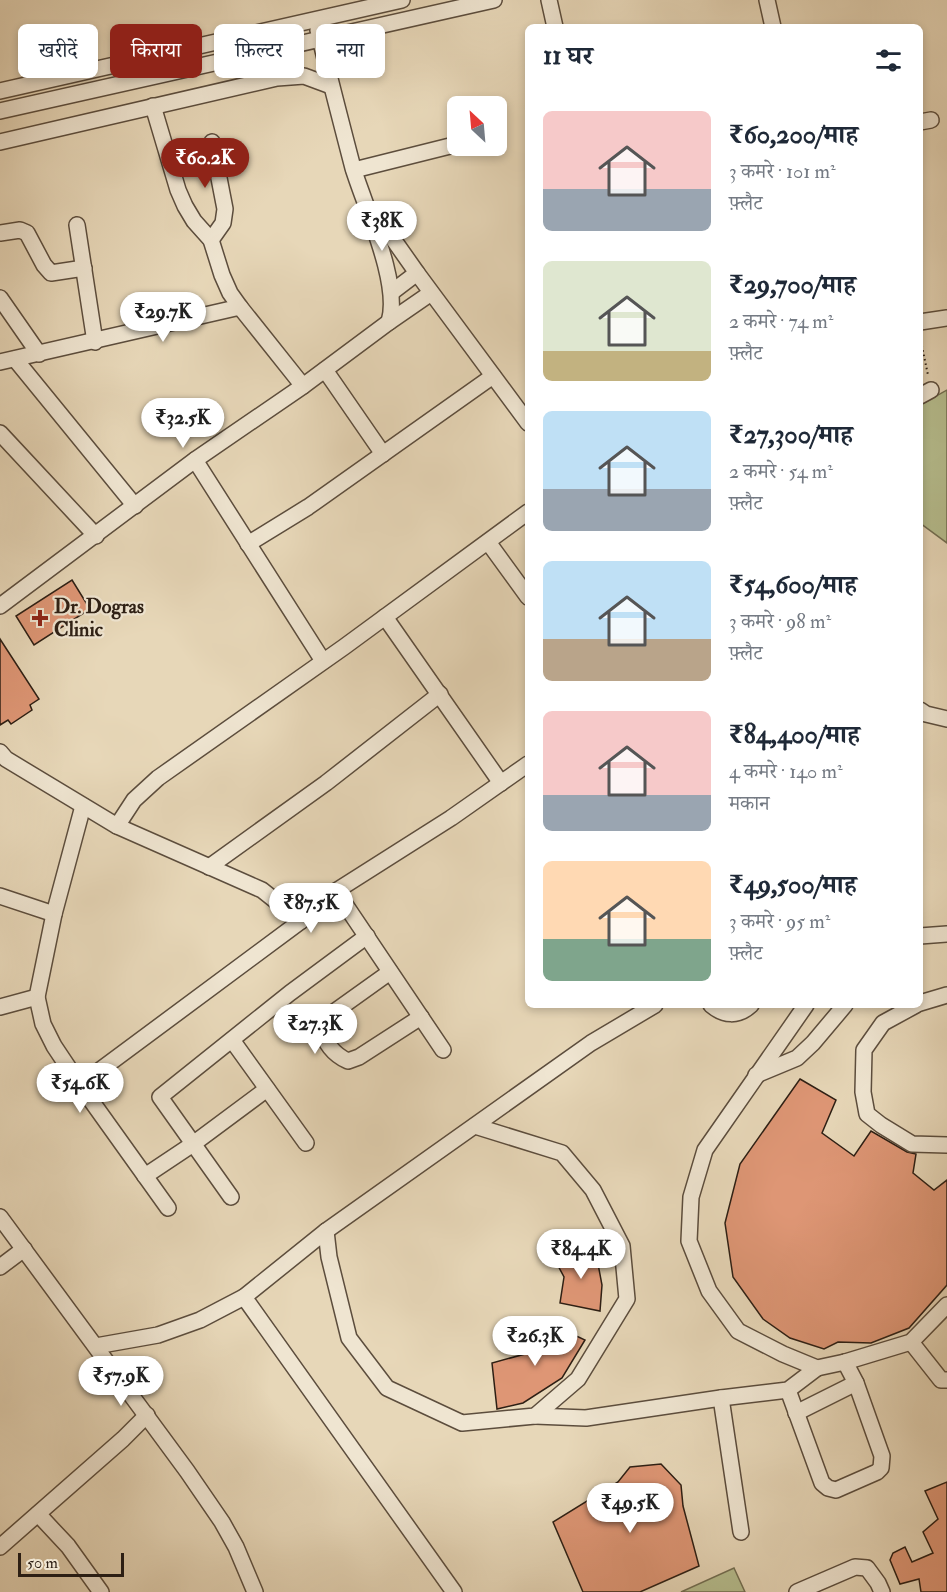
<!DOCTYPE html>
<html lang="hi">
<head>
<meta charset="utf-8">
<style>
  :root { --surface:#fff; --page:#f6f6f7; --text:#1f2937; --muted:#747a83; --accent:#8f2418 }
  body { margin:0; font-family:"IM FELL Double Pica","Noto Serif Devanagari",serif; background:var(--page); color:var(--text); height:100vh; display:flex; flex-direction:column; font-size:22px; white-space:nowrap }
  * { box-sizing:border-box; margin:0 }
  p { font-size:20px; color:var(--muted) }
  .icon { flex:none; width:33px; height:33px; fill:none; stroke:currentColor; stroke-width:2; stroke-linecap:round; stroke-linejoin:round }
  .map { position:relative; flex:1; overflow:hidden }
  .side { position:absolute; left:525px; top:24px; width:398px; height:984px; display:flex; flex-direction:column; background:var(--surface); border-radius:9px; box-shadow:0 3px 9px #0003 }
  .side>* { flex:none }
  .guide { position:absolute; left:18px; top:24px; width:417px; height:54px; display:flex; gap:12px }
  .needle { width:39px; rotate:334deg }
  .controls { position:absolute; left:447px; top:96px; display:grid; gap:12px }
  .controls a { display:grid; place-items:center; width:60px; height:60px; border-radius:9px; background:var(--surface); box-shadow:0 3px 9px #0003; font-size:30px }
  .scale { position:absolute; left:18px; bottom:15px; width:106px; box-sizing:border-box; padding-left:6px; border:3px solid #2d1f14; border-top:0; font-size:16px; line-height:21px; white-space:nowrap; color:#2d1f14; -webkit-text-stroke:4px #efe5d1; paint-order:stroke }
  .price { position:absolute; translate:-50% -51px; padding:0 14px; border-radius:21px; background:#fff; color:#222; font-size:20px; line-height:39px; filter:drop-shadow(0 2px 3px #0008) }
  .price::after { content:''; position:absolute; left:50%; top:36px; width:18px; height:14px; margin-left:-9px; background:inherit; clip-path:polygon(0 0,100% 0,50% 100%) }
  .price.selected { background:var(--accent); color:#fff }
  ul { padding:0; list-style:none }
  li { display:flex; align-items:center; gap:18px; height:150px; padding:0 18px }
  li span { display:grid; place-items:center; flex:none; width:168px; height:120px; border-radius:9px; color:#555 }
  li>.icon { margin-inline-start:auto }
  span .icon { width:72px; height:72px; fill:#fffc; stroke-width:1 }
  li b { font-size:26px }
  h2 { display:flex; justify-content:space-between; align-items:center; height:72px; padding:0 18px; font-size:26px }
  .chip { padding:0 21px; border-radius:9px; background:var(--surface); box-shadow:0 3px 9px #0003; font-size:21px; line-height:54px }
  .chip.selected { background:var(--accent); color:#fff }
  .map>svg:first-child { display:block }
  .green { fill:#b6be8f; stroke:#726e52; stroke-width:1.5 }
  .building { fill:#de9675; stroke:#2d1f14; stroke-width:1.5 }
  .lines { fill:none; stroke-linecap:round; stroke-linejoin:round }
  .minor-casing { stroke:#5c4d3d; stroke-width:18 }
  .path { stroke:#2d1f14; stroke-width:2; stroke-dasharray:1.5 3; stroke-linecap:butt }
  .minor { stroke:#efe5d1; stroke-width:15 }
  .poi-dot { fill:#8f2418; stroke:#efe5d1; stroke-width:2 }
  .labels { text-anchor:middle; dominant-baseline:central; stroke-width:4.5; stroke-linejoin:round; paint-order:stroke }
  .poi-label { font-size:20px; font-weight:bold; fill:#2d1f14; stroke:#efe5d1; text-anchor:start }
</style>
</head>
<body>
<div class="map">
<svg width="947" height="1592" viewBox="0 0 947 1592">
  <rect width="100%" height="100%" fill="#e7d7b8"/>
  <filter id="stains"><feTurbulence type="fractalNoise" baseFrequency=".00333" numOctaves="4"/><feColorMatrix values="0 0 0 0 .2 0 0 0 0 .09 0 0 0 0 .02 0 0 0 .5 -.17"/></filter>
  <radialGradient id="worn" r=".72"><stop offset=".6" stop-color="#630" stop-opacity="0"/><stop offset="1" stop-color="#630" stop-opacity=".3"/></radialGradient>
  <!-- green -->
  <g class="green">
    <path d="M947 390V543L920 523V405Z"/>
    <path d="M734 1568 745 1592H681Z"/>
  </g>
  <!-- building -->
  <g class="building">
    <path d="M72 580 90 609 34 645 16 616Z"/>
    <path d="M0 639 39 699 30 705 32 710 11 724 8 720 0 725Z"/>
    <path d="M800 1079 836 1100 822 1133 854 1156 871 1131 907 1152 916 1154 913 1173 934 1190 947 1180V1285L909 1328 871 1343 838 1342 824 1349 790 1338 763 1319 733 1277 725 1223 740 1164Z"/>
    <path d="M595 1248 602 1285 600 1311 560 1303 564 1277 555 1260Z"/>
    <path d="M551 1324 585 1340 562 1378 523 1403 497 1409 492 1363 525 1354Z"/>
    <path d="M661 1464 681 1485 683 1506 699 1566 640 1592H583L553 1522 618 1482 630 1467Z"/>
    <path d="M947 1482V1592H921L919 1579 900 1584 890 1560 893 1553 905 1547 912 1562 933 1553 923 1532 938 1519 925 1491Z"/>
  </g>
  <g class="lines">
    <!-- minor casing -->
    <g class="minor-casing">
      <g id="minor">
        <path d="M549 0 555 27"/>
        <path d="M767 0 773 27"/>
        <path d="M318 30C329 76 341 122 353 168 365 207 401 284 389 322"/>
        <path d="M0 91 402 0"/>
        <path d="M153 106 178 190 185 206 194 221 211 240 222 275 230 293 240 307"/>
        <path d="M0 111 494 0"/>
        <path d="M920 122 931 120"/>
        <path d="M0 142 277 78 304 76 331 86"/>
        <path d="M354 170 458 144"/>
        <path d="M374 212 417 273 528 423"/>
        <path d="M77 225 95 342"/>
        <path d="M0 233 20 230 27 233 44 265 51 273 84 268"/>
        <path d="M211 240 223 223 225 209 212 142"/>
        <path d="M392 292 417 273"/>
        <path d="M0 298 39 354"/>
        <path d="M920 322 947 318"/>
        <path d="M15 359 135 506"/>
        <path d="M0 362 240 307 303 386"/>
        <path d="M325 370 383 454"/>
        <path d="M920 396 931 390"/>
        <path d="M0 433 96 536"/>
        <path d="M195 460 323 661"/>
        <path d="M488 542 528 597"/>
        <path d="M248 544 308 507 493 376"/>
        <path d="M0 606 195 460 303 386 389 322 431 293"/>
        <path d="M385 617 501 783"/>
        <path d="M920 710 926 714 947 719"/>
        <path d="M0 752 6 759 117 826 262 890 301 921"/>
        <path d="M117 826 134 800 158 778 344 647 528 512"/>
        <path d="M209 867 326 783 440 694"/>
        <path d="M336 891 443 1050"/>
        <path d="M0 896 54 914"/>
        <path d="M920 936 947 934"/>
        <path d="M390 972 327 1017 320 1025C324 1042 332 1054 348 1061L359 1057 421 1017"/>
        <path d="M37 997 43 1024 54 1046 80 1085 168 1208"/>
        <path d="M920 1003 947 995"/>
        <path d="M711 1005C724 1016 738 1017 751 1005"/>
        <path d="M806 1005 705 1150 691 1197 689 1241 709 1291 738 1331 783 1354 817 1368 845 1362 911 1342 947 1305"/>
        <path d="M916 1005 883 1023 864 1050 863 1092 867 1114 881 1125 912 1144 947 1145"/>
        <path d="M0 1007 37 997 54 914 83 806"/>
        <path d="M232 1040 306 1143"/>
        <path d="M756 1075 797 1058 813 1043 845 1005"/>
        <path d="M80 1085 301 921 336 891 451 818 528 764"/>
        <path d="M145 1176 193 1144 267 1089"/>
        <path d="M231 1197 160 1097 290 993 367 936"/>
        <path d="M0 1217 187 1471 222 1522 236 1547 255 1592"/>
        <path d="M326 1231 329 1257 349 1338 387 1388 462 1423 535 1416 578 1379 627 1299 622 1246 593 1190 562 1153 475 1126"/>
        <path d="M0 1267 24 1249"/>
        <path d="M244 1297 454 1592"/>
        <path d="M911 1342 941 1380H947"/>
        <path d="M96 1346 158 1335 200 1320 244 1297 326 1231 591 1043 655 1005"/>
        <path d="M788 1390 822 1483 828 1488 836 1490 877 1472 881 1468 882 1456 856 1383 845 1362"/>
        <path d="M721 1398 741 1532"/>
        <path d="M796 1413 856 1383"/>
        <path d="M535 1416 586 1418 721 1398 788 1390 817 1368"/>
        <path d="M38 1514 68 1546 101 1592"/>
        <path d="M0 1547 123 1439 147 1415"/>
        <path d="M797 1592 855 1567 867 1568 878 1583 882 1592"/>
      </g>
    </g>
    <!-- path -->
    <path class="path" d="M920 337 928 375"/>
    <!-- minor -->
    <use href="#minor" class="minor"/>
  </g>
  <!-- markers -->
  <path class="poi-dot" d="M37 609h6v6h6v6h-6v6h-6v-6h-6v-6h6z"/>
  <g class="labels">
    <!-- poi labels -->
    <g class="poi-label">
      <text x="54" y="606">Dr. Dogras<tspan x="54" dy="23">Clinic</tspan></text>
    </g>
  </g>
  <rect width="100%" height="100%" filter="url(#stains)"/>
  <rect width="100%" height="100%" fill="url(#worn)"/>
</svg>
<div class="controls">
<a><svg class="needle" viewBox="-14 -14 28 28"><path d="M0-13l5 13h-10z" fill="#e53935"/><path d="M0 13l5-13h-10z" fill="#747a83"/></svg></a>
</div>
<div class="scale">50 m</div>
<b class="price selected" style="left:205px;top:189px">₹60.2K</b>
<b class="price" style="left:382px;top:252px">₹38K</b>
<b class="price" style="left:163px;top:343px">₹29.7K</b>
<b class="price" style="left:183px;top:449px">₹32.5K</b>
<b class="price" style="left:311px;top:934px">₹87.5K</b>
<b class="price" style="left:315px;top:1055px">₹27.3K</b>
<b class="price" style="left:80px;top:1114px">₹54.6K</b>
<b class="price" style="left:581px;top:1280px">₹84.4K</b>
<b class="price" style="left:535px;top:1367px">₹26.3K</b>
<b class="price" style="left:121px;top:1407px">₹57.9K</b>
<b class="price" style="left:630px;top:1534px">₹49.5K</b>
<div class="guide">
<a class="chip">खरीदें</a>
<a class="chip selected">किराया</a>
<a class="chip">फ़िल्टर</a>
<a class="chip">नया</a>
</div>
<section class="side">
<h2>11 घर<svg class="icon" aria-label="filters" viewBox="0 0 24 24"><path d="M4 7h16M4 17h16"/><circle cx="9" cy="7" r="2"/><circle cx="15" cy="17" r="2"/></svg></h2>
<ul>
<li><span style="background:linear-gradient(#f6c9c9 65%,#9aa5b1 0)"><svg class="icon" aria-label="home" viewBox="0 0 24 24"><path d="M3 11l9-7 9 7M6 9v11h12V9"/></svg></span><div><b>₹60,200/माह</b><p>3 कमरे · 101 m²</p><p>फ़्लैट</p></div></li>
<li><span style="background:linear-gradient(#dfe7d0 75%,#c2b280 0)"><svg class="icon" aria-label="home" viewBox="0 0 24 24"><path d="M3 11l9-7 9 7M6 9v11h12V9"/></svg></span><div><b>₹29,700/माह</b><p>2 कमरे · 74 m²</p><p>फ़्लैट</p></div></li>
<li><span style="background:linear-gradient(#bfe0f5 65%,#9aa5b1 0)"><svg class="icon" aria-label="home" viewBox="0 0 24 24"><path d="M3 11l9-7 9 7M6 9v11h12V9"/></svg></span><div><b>₹27,300/माह</b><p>2 कमरे · 54 m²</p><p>फ़्लैट</p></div></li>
<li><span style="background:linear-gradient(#bfe0f5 65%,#b9a48a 0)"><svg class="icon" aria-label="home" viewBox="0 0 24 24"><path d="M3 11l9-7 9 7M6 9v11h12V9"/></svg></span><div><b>₹54,600/माह</b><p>3 कमरे · 98 m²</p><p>फ़्लैट</p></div></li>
<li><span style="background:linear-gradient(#f6c9c9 70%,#9aa5b1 0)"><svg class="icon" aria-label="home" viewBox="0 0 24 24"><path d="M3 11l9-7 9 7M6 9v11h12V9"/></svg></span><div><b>₹84,400/माह</b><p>4 कमरे · 140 m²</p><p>मकान</p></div></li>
<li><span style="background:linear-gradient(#ffd9b3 65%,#7fa58c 0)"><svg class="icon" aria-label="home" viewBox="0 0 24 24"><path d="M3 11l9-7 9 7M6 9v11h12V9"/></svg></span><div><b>₹49,500/माह</b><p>3 कमरे · 95 m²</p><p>फ़्लैट</p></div></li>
</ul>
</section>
</div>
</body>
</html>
